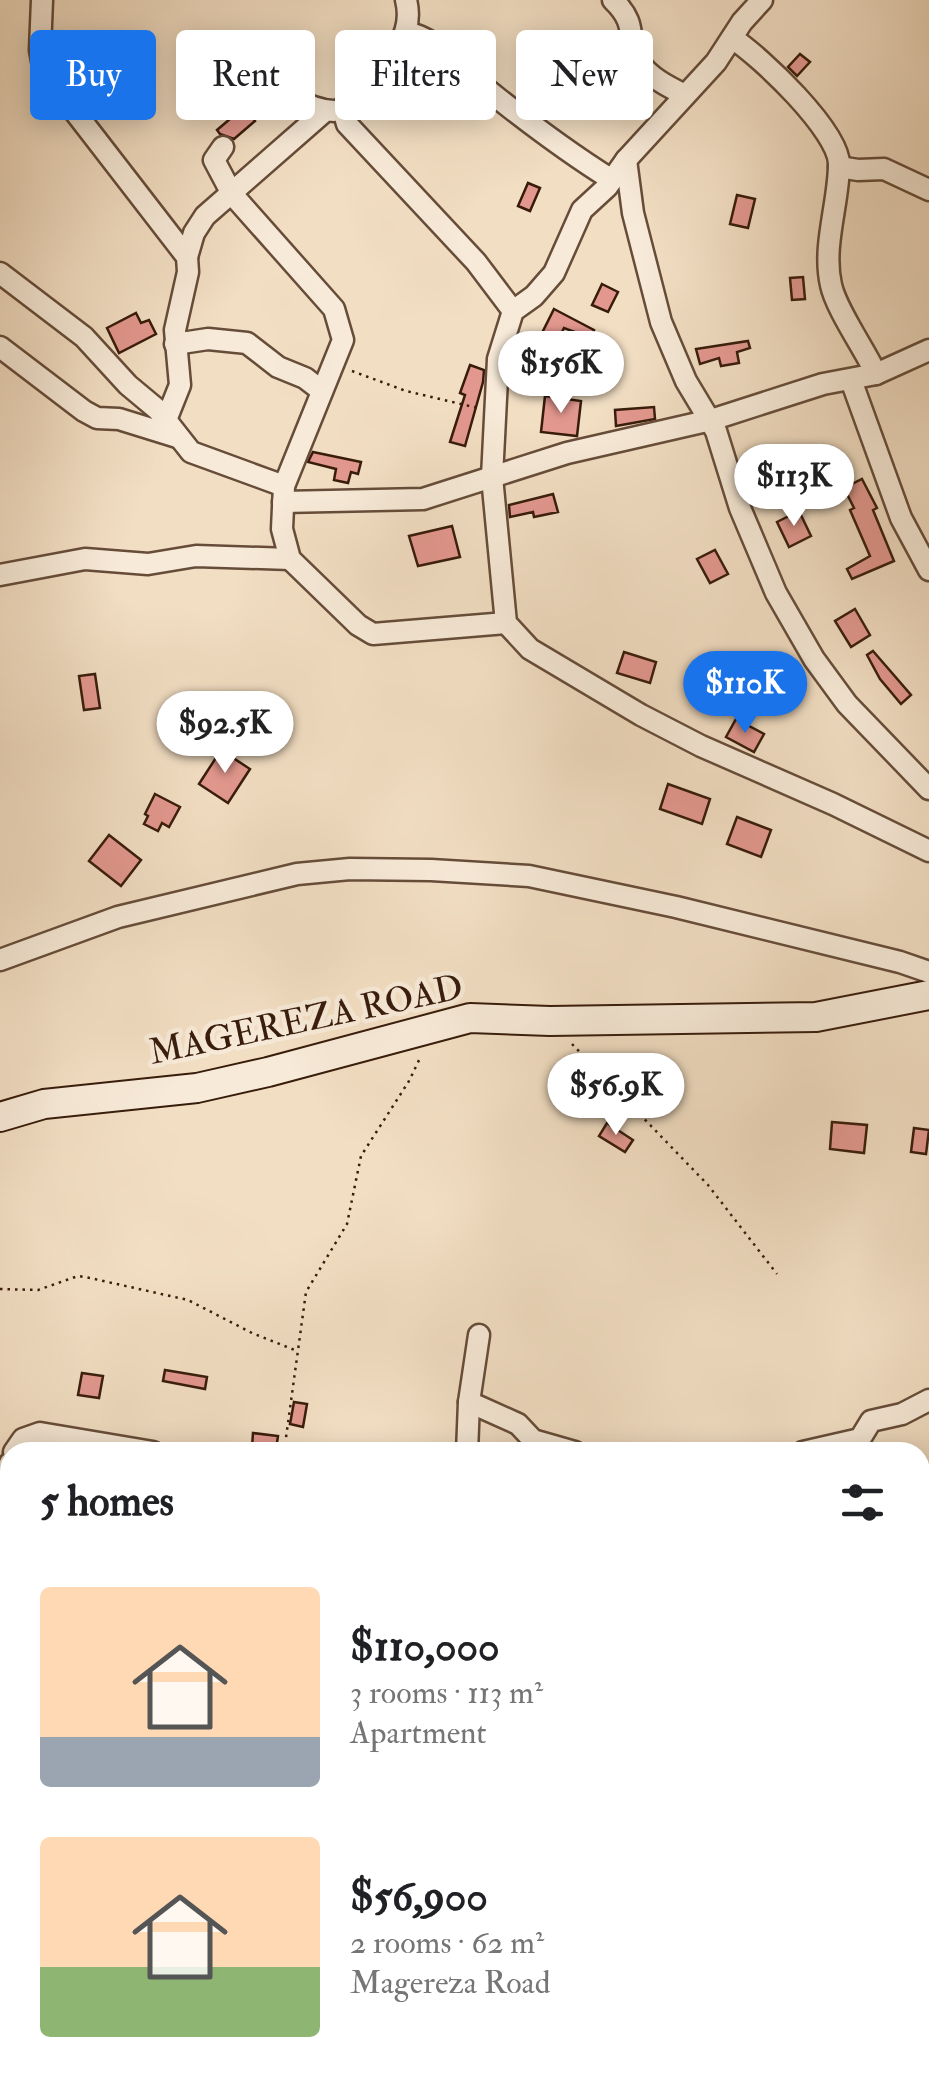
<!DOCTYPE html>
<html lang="en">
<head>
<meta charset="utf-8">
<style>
  :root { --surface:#fff; --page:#f2f2f2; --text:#202124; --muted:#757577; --accent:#1a73e8 }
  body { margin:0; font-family:"IM FELL Double Pica",serif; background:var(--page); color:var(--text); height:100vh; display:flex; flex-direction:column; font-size:38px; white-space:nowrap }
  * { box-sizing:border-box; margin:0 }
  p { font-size:32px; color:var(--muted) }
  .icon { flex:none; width:55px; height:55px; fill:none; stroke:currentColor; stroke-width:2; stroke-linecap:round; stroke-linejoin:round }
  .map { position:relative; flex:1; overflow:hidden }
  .panel { position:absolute; left:0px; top:1442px; width:930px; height:642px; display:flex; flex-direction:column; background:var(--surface); border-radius:30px 30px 0 0; box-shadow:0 5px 25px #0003 }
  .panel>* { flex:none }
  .banner { position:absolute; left:30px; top:30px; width:870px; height:90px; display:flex; gap:20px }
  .price { position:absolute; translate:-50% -85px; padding:0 22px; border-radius:35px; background:#fff; color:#222; font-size:32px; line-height:65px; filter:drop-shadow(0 2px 5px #0008) }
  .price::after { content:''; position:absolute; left:50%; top:60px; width:30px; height:22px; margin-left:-15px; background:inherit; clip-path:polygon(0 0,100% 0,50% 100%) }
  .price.active { background:var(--accent); color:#fff }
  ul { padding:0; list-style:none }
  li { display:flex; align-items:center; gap:30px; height:250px; padding:0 40px }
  li span { display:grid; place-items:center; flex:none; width:280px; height:200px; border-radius:10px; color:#555 }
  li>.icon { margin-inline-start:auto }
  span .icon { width:120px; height:120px; fill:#fffc; stroke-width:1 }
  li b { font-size:42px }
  h2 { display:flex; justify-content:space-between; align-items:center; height:120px; padding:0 40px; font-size:42px }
  .tag { padding:0 35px; border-radius:10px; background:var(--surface); box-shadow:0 5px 25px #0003; font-size:35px; line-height:90px }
  .tag.active { background:var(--accent); color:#fff }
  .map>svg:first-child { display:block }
  .building { fill:#e3988f; stroke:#381c0b; stroke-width:2.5 }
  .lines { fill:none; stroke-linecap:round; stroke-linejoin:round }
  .street-casing { stroke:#664c39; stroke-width:25 }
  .secondary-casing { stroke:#381c0b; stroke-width:32 }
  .path { stroke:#381c0b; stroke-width:2.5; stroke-dasharray:2.5 5; stroke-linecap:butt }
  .street { stroke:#f7ead8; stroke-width:20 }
  .secondary { stroke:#f7ead8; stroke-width:28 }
  .labels { text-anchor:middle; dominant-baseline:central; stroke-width:9; stroke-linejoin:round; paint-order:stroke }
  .street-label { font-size:35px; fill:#381c0b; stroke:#f7ead8 }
</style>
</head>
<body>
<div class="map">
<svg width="929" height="2084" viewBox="0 0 929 2084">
  <rect width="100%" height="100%" fill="#f2dec3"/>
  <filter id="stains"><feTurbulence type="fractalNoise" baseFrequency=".002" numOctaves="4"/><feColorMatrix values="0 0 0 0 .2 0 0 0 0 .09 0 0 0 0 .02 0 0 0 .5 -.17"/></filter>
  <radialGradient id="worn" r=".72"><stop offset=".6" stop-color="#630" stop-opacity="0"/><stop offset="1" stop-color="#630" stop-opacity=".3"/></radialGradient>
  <!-- building -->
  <g class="building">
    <path d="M800 54 810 62 797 76 788 67Z"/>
    <path d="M244 107 255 121 234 139 220 134 217 130Z"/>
    <path d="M528 183 540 188 530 211 518 206Z"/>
    <path d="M737 195 755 199 748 228 730 224Z"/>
    <path d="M803 277 805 299 792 300 790 278Z"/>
    <path d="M602 284 618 292 608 312 592 305Z"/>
    <path d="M554 309 594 330 591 338 564 328 553 349 538 341Z"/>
    <path d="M136 313 141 323 149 320 156 334 119 353 107 328Z"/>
    <path d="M748 341 750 348 737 352 739 363 721 366 719 358 700 364 696 349Z"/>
    <path d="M470 365 484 370 483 382 465 446 450 442 465 395 460 393Z"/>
    <path d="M545 396 581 401 577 436 541 432Z"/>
    <path d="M654 407 655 419 616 426 615 410Z"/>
    <path d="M313 452 361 462 358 474 351 472 348 483 334 480 336 469 308 462Z"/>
    <path d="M785 471 787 487 773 489 771 473Z"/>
    <path d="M862 479 877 508 873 510 894 561 852 579 847 569 870 556 850 510 854 508 844 488Z"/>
    <path d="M553 494 558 512 534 517 533 512 510 517 509 505Z"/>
    <path d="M799 511 811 536 789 547 777 522Z"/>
    <path d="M452 526 460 557 418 566 409 536Z"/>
    <path d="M715 550 728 574 710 583 697 559Z"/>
    <path d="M855 609 870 635 851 647 835 621Z"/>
    <path d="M873 651 911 695 901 704 880 679 867 655Z"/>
    <path d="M624 652 656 662 650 683 617 673Z"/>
    <path d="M95 674 100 708 84 710 79 676Z"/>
    <path d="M235 698 250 714 239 724 224 708Z"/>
    <path d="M736 719 764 734 754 752 726 737Z"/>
    <path d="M221 750 250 769 228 803 199 784Z"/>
    <path d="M668 784 710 799 702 824 660 809Z"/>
    <path d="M155 794 180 807 169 827 162 823 158 831 144 824 148 816 145 814Z"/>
    <path d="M737 817 771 830 761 857 727 844Z"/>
    <path d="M109 835 141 860 121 886 89 861Z"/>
    <path d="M832 1122 867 1125 864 1153 830 1149Z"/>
    <path d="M607 1123 633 1140 625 1152 599 1136Z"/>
    <path d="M914 1128 929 1130 926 1154 911 1152Z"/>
    <path d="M165 1370 207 1377 205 1389 163 1381Z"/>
    <path d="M82 1373 103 1376 99 1398 78 1395Z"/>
    <path d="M294 1402 307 1404 303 1427 290 1424Z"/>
    <path d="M253 1433 278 1436 276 1449 252 1447Z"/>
  </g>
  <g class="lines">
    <!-- street casing -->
    <g class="street-casing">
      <g id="street">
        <path d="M42 0 40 50 44 72 187 257 188 272 175 330 180 385 166 420"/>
        <path d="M406 0C416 39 385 64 359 89 354 94 346 100 344 108 343 112 346 120 347 124L476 262 513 311"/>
        <path d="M613 0C640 26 625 39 638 60 648 77 669 87 685 95"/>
        <path d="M762 0 742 22 716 62 626 160 607 187 582 210 554 273 534 296 513 311 498 359 492 477 506 623 530 649 641 715 701 746 833 804 929 851"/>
        <path d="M406 32C436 38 452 61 474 79 518 115 564 150 612 180"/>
        <path d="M732 38C760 56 839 131 839 164 839 203 822 246 831 285 836 309 865 350 876 374"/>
        <path d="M226 47C259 68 294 110 334 111"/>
        <path d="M223 147 214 160 232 194 334 309 343 340 284 486 282 529 290 559 358 625 373 634 506 623"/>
        <path d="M626 160 633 213 661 322 686 381 716 431 740 508 776 593 814 659 847 704 929 789"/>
        <path d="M839 167 858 170 884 169 929 190"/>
        <path d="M187 257 194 233 205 216 325 111"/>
        <path d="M0 273 84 337 128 385 158 410 191 452 284 486"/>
        <path d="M175 344 208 339 247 343 278 367 305 378 322 391"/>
        <path d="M0 347 84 411 97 418 119 419 177 437"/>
        <path d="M851 380 901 518 929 570"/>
        <path d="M283 502 423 499 567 453 711 420 823 384 876 374 929 350"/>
        <path d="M0 575 85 559 148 564 196 556 290 559"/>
        <path d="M0 960 118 917 297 874 350 869 431 870 529 876 676 907 900 962 929 972"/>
        <path d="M469 1402 518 1424 533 1440 575 1452"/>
        <path d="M14 1452 23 1439 40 1433 153 1452"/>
        <path d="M467 1452 469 1402 479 1335"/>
        <path d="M803 1452 860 1439 871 1421 902 1414 929 1400"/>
        <path d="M0 1503 10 1463"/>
        <path d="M0 1548 10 1555"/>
        <path d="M920 1585 929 1587"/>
        <path d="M0 1681 10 1585"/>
        <path d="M0 1725 10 1837"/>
        <path d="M920 1862 925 1815"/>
        <path d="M0 1948 10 1946"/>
        <path d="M920 1980 929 1981"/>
        <path d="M466 2075 467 2084"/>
        <path d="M131 2084 137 2075"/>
      </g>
    </g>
    <!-- secondary casing -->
    <g class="secondary-casing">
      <path id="secondary" d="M0 1117 44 1104 197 1088 268 1072 470 1018 550 1021 816 1017 929 995"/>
    </g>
    <!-- path -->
    <g class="path">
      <path d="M352 371 406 391 478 408"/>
      <path d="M572 1044 708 1185 777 1274"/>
      <path d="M0 1289 38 1290 78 1276 90 1278 188 1300 252 1333 297 1351"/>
      <path d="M284 1452 306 1292 347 1224 361 1156 409 1081 421 1056"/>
    </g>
    <!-- street -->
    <use href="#street" class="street"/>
    <!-- secondary -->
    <use href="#secondary" class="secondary"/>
  </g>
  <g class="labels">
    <!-- street labels -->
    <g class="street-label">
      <text transform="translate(306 1020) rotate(-12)">MAGEREZA ROAD</text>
    </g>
  </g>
  <rect width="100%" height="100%" filter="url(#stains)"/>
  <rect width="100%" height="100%" fill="url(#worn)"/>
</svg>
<b class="price" style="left:561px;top:416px">$156K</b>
<b class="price" style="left:794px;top:529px">$113K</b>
<b class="price active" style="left:745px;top:736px">$110K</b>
<b class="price" style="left:225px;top:776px">$92.5K</b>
<b class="price" style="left:616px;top:1138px">$56.9K</b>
<div class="banner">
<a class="tag active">Buy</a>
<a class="tag">Rent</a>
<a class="tag">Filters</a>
<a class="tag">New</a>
</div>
<section class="panel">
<h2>5 homes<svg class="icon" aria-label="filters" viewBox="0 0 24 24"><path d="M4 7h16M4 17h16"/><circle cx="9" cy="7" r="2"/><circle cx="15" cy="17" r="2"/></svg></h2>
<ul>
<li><span style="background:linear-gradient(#ffd9b3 75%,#9aa5b1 0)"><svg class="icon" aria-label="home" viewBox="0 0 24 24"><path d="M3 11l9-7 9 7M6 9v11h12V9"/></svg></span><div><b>$110,000</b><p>3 rooms · 113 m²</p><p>Apartment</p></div></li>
<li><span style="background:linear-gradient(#ffd9b3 65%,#8fb573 0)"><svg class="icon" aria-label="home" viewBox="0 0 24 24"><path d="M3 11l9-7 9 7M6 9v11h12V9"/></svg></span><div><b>$56,900</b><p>2 rooms · 62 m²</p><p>Magereza Road</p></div></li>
</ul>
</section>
</div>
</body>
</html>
